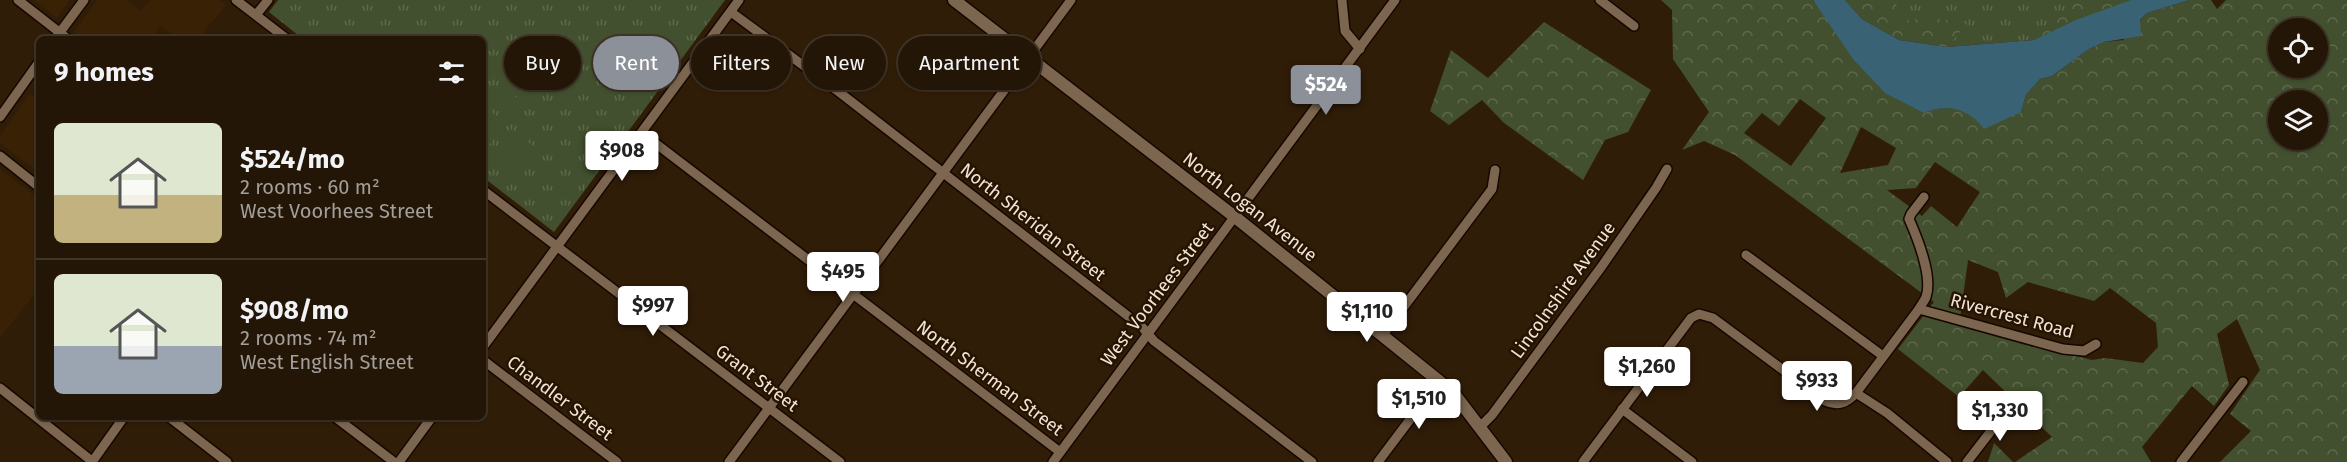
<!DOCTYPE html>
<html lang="en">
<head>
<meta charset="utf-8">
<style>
  :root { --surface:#241606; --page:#302314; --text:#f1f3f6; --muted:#a39f9b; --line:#413528; --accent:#8c9099 }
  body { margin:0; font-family:"Fira Sans",sans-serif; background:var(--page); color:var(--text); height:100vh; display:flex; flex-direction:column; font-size:22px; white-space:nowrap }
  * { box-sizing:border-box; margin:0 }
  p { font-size:20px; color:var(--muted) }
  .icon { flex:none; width:33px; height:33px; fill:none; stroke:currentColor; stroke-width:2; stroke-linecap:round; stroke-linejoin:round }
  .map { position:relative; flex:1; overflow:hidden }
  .sheet { position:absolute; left:36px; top:36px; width:450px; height:384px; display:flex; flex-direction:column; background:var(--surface); border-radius:9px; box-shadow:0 2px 4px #0004,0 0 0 2px var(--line) }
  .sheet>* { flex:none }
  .hud { position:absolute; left:504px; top:36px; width:570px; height:54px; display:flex; gap:12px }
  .buttons { position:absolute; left:2268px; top:18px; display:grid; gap:12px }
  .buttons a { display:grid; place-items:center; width:60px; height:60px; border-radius:50%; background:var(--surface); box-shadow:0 2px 4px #0004,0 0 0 2px var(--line); font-size:30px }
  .price { position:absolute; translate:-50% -51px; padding:0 14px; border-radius:6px; background:#fff; color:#222; font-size:20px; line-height:39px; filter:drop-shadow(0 2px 3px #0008) }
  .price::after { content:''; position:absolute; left:50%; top:36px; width:18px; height:14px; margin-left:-9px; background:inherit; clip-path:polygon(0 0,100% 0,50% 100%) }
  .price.current { background:var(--accent); color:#fff }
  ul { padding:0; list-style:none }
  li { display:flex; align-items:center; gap:18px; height:150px; padding:0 18px }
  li+li { border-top:2px solid var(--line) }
  li span { display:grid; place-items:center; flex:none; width:168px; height:120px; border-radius:9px; color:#555 }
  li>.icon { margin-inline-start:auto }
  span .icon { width:72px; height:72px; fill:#fffc; stroke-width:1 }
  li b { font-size:26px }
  h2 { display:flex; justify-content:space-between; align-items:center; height:72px; padding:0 18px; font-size:26px }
  .chip { padding:0 21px; border-radius:27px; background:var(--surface); box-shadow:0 2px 4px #0004,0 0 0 2px var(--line); font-size:21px; line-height:54px }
  .chip.current { background:var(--accent); color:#fff }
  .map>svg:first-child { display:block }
  .built { fill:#382105 }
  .grass { fill:url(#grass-tufts) }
  .forest { fill:url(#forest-crowns); fill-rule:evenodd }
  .garden { fill:#42502f }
  .water { fill:#396375 }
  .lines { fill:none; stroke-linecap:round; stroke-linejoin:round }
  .street-casing { stroke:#170700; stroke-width:12 }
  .secondary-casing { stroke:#170700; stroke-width:15 }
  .street { stroke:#7c6650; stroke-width:9 }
  .secondary { stroke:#7c6650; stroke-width:12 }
  .labels { text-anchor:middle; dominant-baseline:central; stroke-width:5; stroke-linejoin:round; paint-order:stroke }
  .street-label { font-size:18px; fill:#f0e3d7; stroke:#261401 }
</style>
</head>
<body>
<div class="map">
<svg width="2347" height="462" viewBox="0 0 2347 462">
  <defs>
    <pattern id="grass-tufts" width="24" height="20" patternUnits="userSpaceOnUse" patternTransform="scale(1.5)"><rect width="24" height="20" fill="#42502f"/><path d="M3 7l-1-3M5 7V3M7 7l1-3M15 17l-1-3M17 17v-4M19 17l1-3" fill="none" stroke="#5e694c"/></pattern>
    <pattern id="forest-crowns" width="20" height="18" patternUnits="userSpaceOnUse" patternTransform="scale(1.5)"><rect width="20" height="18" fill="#42502f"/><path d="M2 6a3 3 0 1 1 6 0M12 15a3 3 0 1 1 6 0" fill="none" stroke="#5e694c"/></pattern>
  </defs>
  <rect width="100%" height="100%" fill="#301d08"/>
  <!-- built -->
  <g class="built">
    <path d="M34 0H70L57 18Z"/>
    <path d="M97 0H126L141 11 150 0H219L226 5 198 39H178L160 26 150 39H84L74 32Z"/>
    <path d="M30 93 39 100V173L0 143V136Z"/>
    <path d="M0 169 39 199V288L0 338Z"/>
  </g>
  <!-- grass -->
  <g class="grass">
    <path d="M278 0H725L554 232 483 177V39H303L269 12Z"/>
    <path d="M1845 0H2131L2034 40 1947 47Z"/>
  </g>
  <!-- forest -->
  <g class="forest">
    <path d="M1661 0H1813L1833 27 1924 113C1942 105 1964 106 1978 121L2021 112 2026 95 2040 79 2052 76 2089 49 2104 42 2123 40 2147 13 2189 0H2211L2217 9 2226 0H2347V462H2220L2251 431 2230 414 2260 370 2237 319 2217 334 2229 385 2214 406 2192 386 2142 447 2151 462H2015L2052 437 1983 370 1959 397 1898 349 1934 302 1735 155 1704 141 1682 150 1709 112 1673 59 1672 10ZM2278 28H2318V68H2278ZM1800 99 1826 118 1791 166 1744 133 1762 113 1779 126ZM2278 100H2318V140H2278ZM1861 127 1896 148 1888 165 1840 173ZM1935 162 1980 192 1957 227 1931 206 1922 216 1887 190 1916 188ZM1968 260 1998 272 2006 298 2028 282 2094 301 2110 288 2156 323 2158 347 2143 363 2105 358 2092 360 1959 326Z"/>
    <path d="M1845 0H1894L1905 21 1930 17 1967 24 1947 47 1899 40 1862 19Z"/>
    <path d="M2085 0H2131L2076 20 2034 40 2070 6Z"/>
    <path d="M1544 22 1651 90 1628 132 1605 140 1583 180 1504 123 1482 100 1449 125 1430 111 1451 50 1488 78Z"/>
    <path d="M1994 443 2013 462H1988Z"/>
  </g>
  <!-- garden -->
  <g class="garden">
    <path d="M501 85 527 106 514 123 488 102Z"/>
    <path d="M483 105 506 124 484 151 483 150Z"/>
    <path d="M512 129 540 152 519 177 491 155Z"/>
  </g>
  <!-- water -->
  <path class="water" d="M1813 0H1845L1862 19 1899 40 1947 47 2034 40 2076 20 2131 0H2189L2147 13 2140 20 2141 36 2104 42 2089 49 2052 76 2040 79 2026 95 2021 112 1984 129C1970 109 1947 103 1924 113L1885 93 1853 59Z"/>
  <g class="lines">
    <!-- street casing -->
    <g class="street-casing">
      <g id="street">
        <path d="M18 0 68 39"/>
        <path d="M236 0 287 39"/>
        <path d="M1342 0 1345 31 1360 49"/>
        <path d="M1600 0 1634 26"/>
        <path d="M731 12 839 92 1142 327 1154 341 1312 462"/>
        <path d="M256 15 268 0"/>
        <path d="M55 39 84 0"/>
        <path d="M0 117 39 62"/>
        <path d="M642 133 1060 452"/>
        <path d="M0 156 39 187"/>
        <path d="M483 190 840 462"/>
        <path d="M1746 255 1883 356"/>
        <path d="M1919 309C1921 305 1925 300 1926 297 1933 277 1917 237 1909 219L1911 214 1924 197"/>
        <path d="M1382 336 1492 189 1495 170"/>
        <path d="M483 347 739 0"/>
        <path d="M483 360 617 462"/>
        <path d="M0 388 93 462"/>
        <path d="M1856 393 1919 309 2063 349 2084 351 2096 344"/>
        <path d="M1622 409 1692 462"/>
        <path d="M169 417 227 462"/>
        <path d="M335 417 394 462"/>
        <path d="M1480 427 1492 415 1602 266 1656 188 1667 169"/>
        <path d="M92 462 124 417"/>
        <path d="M399 462 432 417"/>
        <path d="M729 462 1071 0"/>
        <path d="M1053 462 1395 0"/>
        <path d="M1378 462 1439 381"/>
        <path d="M1583 462 1691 318 1699 314 1713 318 1825 401C1838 407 1847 403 1856 393L1887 413 1947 462"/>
        <path d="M1967 462 2011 405"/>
        <path d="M2181 462 2243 382"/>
      </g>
    </g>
    <!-- secondary casing -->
    <g class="secondary-casing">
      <path id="secondary" d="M954 0 1235 217 1439 381 1455 395 1506 462"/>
    </g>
    <!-- street -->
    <use href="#street" class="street"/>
    <!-- secondary -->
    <use href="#secondary" class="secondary"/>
  </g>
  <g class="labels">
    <!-- street labels -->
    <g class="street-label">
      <text transform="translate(1250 207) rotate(38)">North Logan Avenue</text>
      <text transform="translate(1033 222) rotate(38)">North Sheridan Street</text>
      <text transform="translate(1563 290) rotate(-54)">Lincolnshire Avenue</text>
      <text transform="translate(1157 294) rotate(-53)">West Voorhees Street</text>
      <text transform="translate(2012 316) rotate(15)">Rivercrest Road</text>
      <text transform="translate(757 378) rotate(37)">Grant Street</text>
      <text transform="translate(990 378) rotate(37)">North Sherman Street</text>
      <text transform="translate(560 398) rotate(37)">Chandler Street</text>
    </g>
  </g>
</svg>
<div class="buttons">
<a><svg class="icon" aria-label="locate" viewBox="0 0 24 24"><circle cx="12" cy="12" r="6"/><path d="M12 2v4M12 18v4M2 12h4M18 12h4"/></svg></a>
<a><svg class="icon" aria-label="layers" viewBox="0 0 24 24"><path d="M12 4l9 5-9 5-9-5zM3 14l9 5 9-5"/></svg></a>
</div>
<b class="price current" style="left:1326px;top:116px">$524</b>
<b class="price" style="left:622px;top:182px">$908</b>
<b class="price" style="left:843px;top:303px">$495</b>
<b class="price" style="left:653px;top:337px">$997</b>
<b class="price" style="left:1367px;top:343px">$1,110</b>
<b class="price" style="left:1647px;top:398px">$1,260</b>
<b class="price" style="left:1817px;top:412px">$933</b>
<b class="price" style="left:1419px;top:430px">$1,510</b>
<b class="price" style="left:2000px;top:442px">$1,330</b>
<div class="hud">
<a class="chip">Buy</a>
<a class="chip current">Rent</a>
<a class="chip">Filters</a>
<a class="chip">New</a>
<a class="chip">Apartment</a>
</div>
<section class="sheet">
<h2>9 homes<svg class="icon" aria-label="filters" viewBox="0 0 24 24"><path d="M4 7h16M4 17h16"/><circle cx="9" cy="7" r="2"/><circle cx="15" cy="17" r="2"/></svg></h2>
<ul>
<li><span style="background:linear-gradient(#dfe7d0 60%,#c2b280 0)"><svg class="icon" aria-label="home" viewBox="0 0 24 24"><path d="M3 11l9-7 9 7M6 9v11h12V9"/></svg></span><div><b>$524/mo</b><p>2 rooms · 60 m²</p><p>West Voorhees Street</p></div></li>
<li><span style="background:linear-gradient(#dfe7d0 60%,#9aa5b1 0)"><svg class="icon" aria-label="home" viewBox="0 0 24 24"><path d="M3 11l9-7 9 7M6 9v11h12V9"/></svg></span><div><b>$908/mo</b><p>2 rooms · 74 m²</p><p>West English Street</p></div></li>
</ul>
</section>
</div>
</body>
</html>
